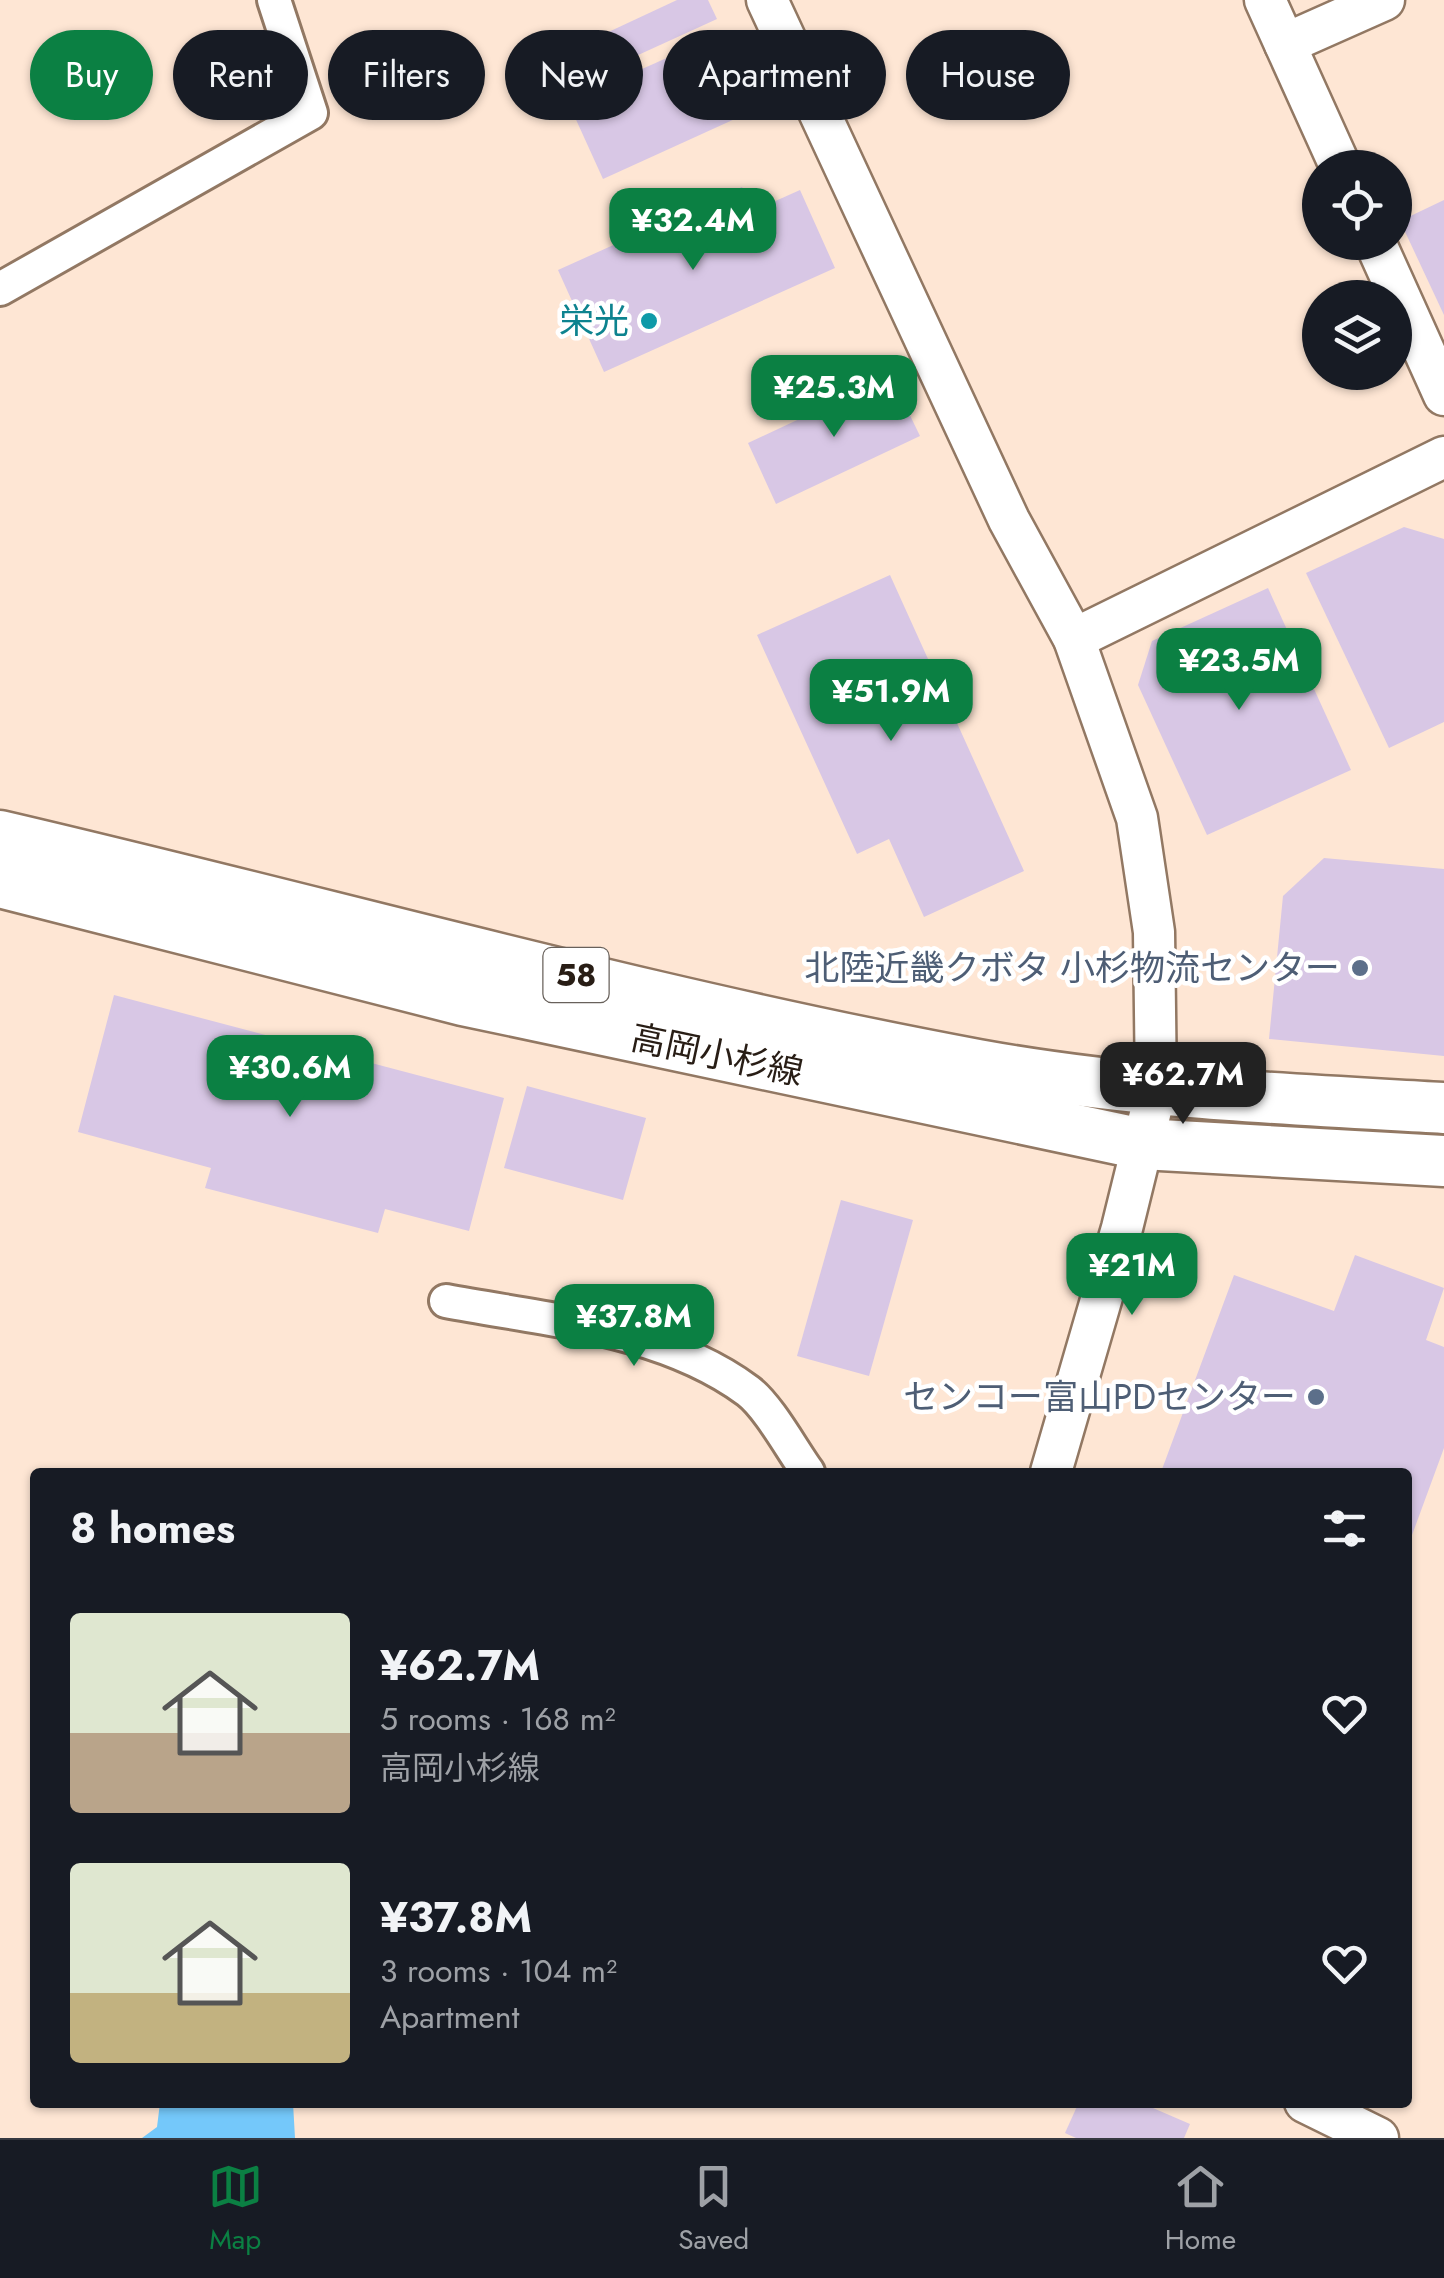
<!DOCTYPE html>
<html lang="en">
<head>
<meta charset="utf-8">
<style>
  :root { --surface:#171b24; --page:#242831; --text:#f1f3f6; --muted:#9ea1a6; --line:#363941; --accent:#0b8043 }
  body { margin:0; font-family:Jost,"Noto Sans JP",sans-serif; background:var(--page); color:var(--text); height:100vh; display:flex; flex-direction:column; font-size:38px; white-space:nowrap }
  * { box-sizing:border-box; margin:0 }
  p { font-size:32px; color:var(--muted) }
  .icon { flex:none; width:55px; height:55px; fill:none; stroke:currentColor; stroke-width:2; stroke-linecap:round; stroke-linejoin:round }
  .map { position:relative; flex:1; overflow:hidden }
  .sheet { position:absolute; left:30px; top:1468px; width:1382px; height:640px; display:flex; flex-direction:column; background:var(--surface); border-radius:10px; box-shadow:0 2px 8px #0004 }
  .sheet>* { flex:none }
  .guide { position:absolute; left:30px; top:30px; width:1385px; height:90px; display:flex; gap:20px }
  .buttons { position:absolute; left:1302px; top:150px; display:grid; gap:20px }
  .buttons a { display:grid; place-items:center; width:110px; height:110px; border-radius:50%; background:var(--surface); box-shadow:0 2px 8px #0004; font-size:50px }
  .price { position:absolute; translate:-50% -85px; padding:0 22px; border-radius:20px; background:var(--accent); color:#fff; font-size:32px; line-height:65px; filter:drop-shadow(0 2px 5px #0008) }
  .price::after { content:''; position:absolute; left:50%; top:60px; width:30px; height:22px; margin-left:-15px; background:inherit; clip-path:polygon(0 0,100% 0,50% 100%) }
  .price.on { background:#222; color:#fff }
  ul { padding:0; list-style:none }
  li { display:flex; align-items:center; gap:30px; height:250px; padding:0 40px }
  li span { display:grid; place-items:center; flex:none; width:280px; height:200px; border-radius:10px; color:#555 }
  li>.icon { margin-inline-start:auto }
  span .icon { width:120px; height:120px; fill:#fffc; stroke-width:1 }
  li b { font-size:42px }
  h2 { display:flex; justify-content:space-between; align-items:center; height:120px; padding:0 40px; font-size:42px }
  .chip { padding:0 35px; border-radius:45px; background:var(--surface); box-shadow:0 2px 8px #0004; font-size:35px; line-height:90px }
  .chip.on { background:var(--accent); color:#fff }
  .dock { display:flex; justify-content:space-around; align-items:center; height:140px; border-top:2px solid var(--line); background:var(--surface); font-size:28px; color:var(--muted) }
  .dock a { display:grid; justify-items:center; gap:5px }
  .dock .on { color:var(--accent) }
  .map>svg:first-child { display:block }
  .water { fill:#74c8fa }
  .building { fill:#d8c7e5 }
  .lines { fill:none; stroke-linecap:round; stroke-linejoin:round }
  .minor-casing { stroke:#927863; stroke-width:38 }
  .tertiary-casing { stroke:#927863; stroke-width:45 }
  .primary-casing { stroke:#927863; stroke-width:55 }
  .minor { stroke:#fff; stroke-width:32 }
  .tertiary { stroke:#fff; stroke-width:40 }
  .primary { stroke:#fff; stroke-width:50 }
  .culture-dot { fill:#0f9aa8; stroke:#fff; stroke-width:4 }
  .service-dot { fill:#5c6f8a; stroke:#fff; stroke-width:4 }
  .labels { text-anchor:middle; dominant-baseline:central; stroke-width:9; stroke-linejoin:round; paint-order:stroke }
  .shield { fill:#fff; stroke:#68615b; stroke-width:2.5 }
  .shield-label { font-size:32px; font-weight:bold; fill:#281d15 }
  .culture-label { font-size:35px; fill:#0d838f; stroke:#fff; text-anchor:end }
  .service-label { font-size:35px; fill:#4e5e75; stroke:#fff; text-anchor:end }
  .street-label { font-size:35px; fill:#281d15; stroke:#fff }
</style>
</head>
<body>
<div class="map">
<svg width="1444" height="2138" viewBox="0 0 1444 2138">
  <rect width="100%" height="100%" fill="#fee6d4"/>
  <!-- water -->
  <path class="water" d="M160 2103H293L295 2138H142L157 2127Z"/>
  <!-- building -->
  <g class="building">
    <path d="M677 0H708L717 19 601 72 587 42Z"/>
    <path d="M725 32 759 108 603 179 568 102Z"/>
    <path d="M742 187 753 211 800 190 835 268 604 372 558 270Z"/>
    <path d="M1444 200V315L1400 221Z"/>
    <path d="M891 376 920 436 776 504 748 443Z"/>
    <path d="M1404 527 1444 539V722L1389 748 1306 573Z"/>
    <path d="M890 575 1024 871 924 917 889 839 857 854 757 635Z"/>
    <path d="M1268 588 1351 770 1207 835 1138 685 1152 641Z"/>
    <path d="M1324 858 1444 869V1056L1269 1039 1283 896Z"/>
    <path d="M114 995 504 1098 469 1231 385 1209 378 1233 205 1188 211 1168 78 1132Z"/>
    <path d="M527 1086 646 1118 623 1200 504 1168Z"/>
    <path d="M841 1200 913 1220 869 1376 797 1356Z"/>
    <path d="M1355 1255 1444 1288 1426 1340 1444 1347V1448L1408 1546V1472H1161L1234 1275 1334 1311Z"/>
    <path d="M1079 2102H1139L1190 2124 1184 2138H1076L1065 2133Z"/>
  </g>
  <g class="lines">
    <!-- minor casing -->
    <g class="minor-casing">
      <g id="minor">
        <path d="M0 289 311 113 274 0"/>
        <path d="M446 1301C546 1320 663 1328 748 1391 769 1407 792 1450 808 1472"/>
      </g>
    </g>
    <!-- tertiary casing -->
    <g class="tertiary-casing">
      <g id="tertiary">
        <path d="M767 0 1009 520 1074 639 1137 818 1154 932 1156 1090 1122 1228 1051 1472"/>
        <path d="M1265 0 1341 168"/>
        <path d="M1285 44 1384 0"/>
        <path d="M1375 242 1444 395"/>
        <path d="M1074 639 1444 457"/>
        <path d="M1305 2102 1378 2138"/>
      </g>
    </g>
    <!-- primary casing -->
    <g class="primary-casing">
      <g id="primary">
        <path d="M0 836C326 912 649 1004 978 1065 1132 1093 1288 1099 1444 1108"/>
        <path d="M0 882 463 1000 1142 1144 1444 1161"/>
      </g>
    </g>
    <!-- minor -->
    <use href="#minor" class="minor"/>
    <!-- tertiary -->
    <use href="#tertiary" class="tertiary"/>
    <!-- primary -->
    <use href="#primary" class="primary"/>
  </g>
  <!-- markers -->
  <circle class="culture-dot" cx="649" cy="321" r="10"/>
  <g class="service-dot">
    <circle cx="1360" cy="968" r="10"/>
    <circle cx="1316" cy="1397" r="10"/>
  </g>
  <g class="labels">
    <!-- shield labels -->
    <rect class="shield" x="543.5" y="948" width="65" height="54" rx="8"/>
    <g class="shield-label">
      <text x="576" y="975">58</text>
    </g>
    <!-- culture labels -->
    <g class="culture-label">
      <text x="629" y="321">栄光</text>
    </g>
    <!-- service labels -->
    <g class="service-label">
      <text x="1340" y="968">北陸近畿クボタ 小杉物流センター</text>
      <text x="1296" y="1397">センコー富山PDセンター</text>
    </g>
    <!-- street labels -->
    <g class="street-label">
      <text transform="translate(717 1055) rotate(12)">高岡小杉線</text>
    </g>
  </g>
</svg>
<div class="buttons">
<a><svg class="icon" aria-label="locate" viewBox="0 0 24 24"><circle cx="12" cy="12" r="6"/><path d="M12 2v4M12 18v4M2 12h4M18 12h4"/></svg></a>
<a><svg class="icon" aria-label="layers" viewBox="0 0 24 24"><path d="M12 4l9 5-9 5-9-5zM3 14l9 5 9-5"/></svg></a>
</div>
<b class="price" style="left:693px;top:273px">¥32.4M</b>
<b class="price" style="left:834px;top:440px">¥25.3M</b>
<b class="price" style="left:1239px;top:713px">¥23.5M</b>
<b class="price" style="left:891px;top:744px">¥51.9M</b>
<b class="price" style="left:290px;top:1120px">¥30.6M</b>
<b class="price on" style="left:1183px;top:1127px">¥62.7M</b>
<b class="price" style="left:1132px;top:1318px">¥21M</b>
<b class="price" style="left:634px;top:1369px">¥37.8M</b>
<div class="guide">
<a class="chip on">Buy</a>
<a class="chip">Rent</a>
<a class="chip">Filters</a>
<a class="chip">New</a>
<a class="chip">Apartment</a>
<a class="chip">House</a>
</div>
<section class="sheet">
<h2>8 homes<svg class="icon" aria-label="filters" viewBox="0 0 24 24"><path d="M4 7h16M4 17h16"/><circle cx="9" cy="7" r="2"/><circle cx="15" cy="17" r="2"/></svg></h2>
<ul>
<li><span style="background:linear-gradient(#dfe7d0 60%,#b9a48a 0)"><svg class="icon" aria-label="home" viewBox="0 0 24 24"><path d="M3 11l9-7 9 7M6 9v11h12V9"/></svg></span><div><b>¥62.7M</b><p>5 rooms · 168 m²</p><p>高岡小杉線</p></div><svg class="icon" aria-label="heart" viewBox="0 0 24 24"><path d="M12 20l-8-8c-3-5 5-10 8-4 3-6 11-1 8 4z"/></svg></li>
<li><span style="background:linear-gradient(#dfe7d0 65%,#c2b280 0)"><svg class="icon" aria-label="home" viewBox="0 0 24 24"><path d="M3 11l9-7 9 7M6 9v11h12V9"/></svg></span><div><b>¥37.8M</b><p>3 rooms · 104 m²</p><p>Apartment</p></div><svg class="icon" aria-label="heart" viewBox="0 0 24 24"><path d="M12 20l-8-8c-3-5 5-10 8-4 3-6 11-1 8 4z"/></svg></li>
</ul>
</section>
</div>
<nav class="dock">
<a class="on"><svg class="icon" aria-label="map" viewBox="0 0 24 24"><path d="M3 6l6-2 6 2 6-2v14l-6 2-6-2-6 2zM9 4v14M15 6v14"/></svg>Map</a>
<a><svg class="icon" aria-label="saved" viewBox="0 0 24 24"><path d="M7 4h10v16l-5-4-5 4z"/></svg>Saved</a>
<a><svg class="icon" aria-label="home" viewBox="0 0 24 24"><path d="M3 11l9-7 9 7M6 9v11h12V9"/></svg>Home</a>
</nav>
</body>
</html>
